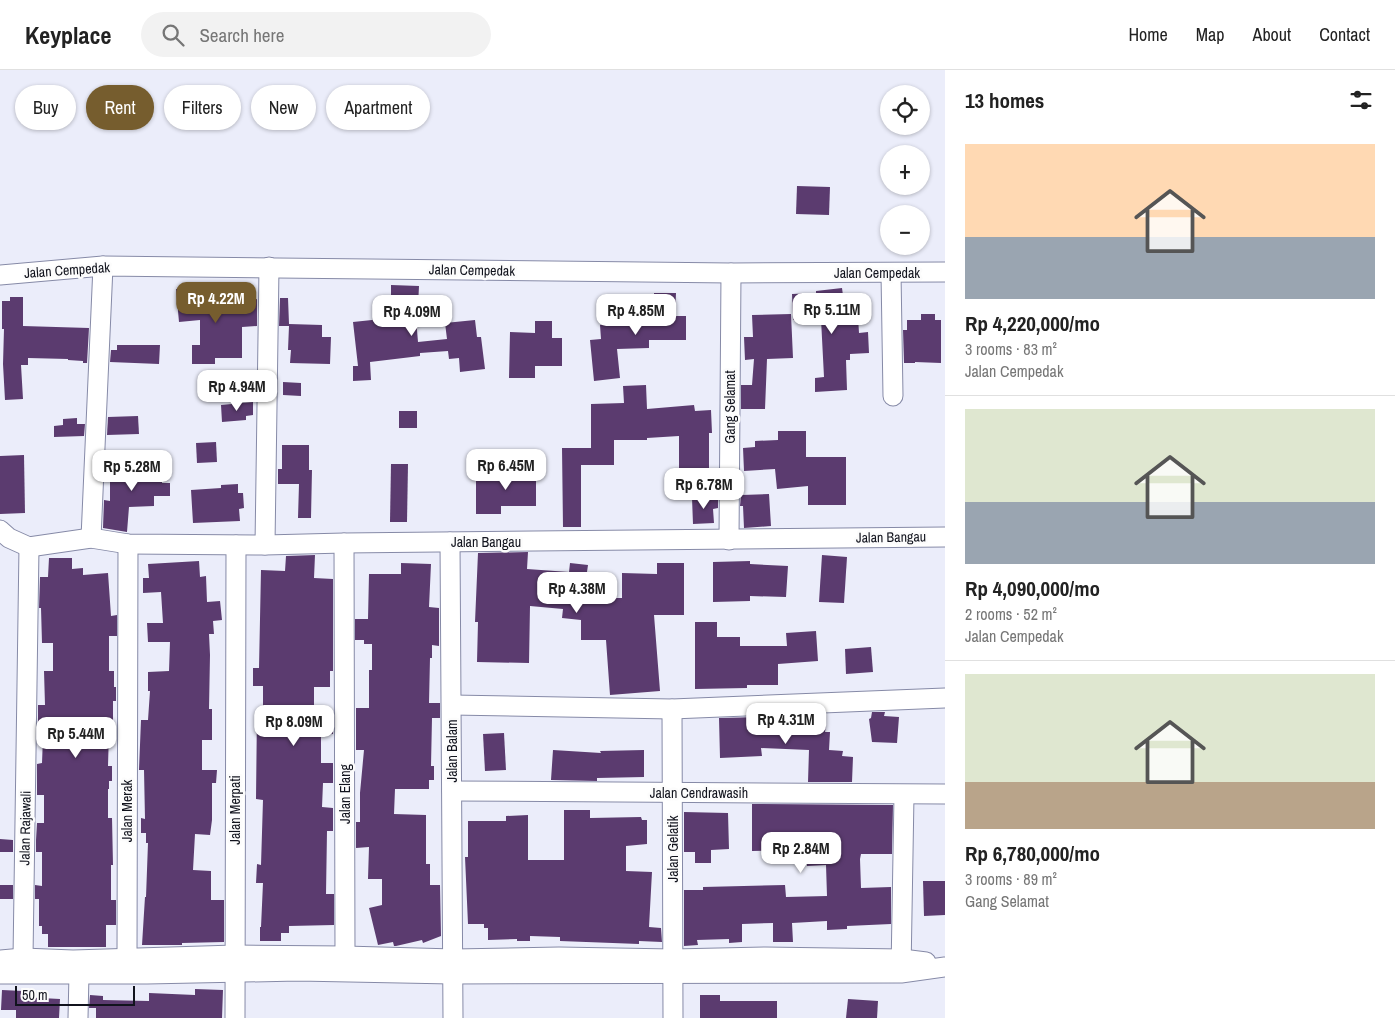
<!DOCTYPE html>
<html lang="en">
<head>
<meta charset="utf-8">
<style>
  :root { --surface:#fff; --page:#f2f2f2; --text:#222; --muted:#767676; --line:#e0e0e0; --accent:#765d2e }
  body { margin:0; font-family:"Archivo Narrow",sans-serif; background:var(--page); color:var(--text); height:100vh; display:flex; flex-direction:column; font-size:19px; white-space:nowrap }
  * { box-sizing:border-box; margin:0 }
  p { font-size:16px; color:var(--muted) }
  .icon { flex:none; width:28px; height:28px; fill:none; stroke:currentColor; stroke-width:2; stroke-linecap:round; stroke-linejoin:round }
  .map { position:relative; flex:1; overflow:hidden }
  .panel { display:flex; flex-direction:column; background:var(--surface); width:450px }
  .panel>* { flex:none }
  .guide { position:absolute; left:15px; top:15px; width:475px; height:45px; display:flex; gap:10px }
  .fabs { position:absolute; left:880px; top:15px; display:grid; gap:10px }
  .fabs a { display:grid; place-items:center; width:50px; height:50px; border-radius:50%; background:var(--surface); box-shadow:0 1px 4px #0004; font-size:25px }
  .scale { position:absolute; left:15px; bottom:12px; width:120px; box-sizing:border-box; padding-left:5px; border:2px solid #11131d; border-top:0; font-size:14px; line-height:18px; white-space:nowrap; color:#11131d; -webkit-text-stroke:4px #fcfcfc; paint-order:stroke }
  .price { position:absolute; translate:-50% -42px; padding:0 11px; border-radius:10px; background:#fff; color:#222; font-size:16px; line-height:32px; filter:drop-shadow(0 1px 2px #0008) }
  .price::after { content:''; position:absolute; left:50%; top:30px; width:15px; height:11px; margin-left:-8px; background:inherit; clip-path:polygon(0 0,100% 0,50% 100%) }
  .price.current { background:var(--accent); color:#fff }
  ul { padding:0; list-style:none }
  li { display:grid; align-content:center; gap:10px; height:265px; padding:0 20px }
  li+li { border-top:1px solid var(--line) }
  li span { display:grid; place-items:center; height:155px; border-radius:0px; color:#555 }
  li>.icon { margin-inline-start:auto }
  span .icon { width:90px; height:90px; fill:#fffc; stroke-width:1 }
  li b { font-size:21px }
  h2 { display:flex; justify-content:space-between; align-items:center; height:60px; padding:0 20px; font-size:21px }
  .pill { padding:0 18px; border-radius:22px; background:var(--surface); box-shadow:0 1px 4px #0004; font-size:18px; line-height:45px }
  .pill.current { background:var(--accent); color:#fff }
  header { display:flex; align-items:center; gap:30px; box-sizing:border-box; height:70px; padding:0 25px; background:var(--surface); border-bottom:1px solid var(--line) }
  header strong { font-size:24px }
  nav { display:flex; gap:28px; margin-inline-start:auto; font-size:18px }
  .search { width:350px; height:45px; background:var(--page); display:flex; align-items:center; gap:12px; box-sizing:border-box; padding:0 18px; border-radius:28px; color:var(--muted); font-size:19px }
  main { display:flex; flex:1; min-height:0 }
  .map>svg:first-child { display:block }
  .building { fill:#5b3b6f }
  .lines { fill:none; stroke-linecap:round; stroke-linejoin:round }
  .minor-casing { stroke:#868aa7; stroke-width:21 }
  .minor { stroke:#fff; stroke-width:19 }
  .labels { text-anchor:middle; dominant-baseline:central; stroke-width:5; stroke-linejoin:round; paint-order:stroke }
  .street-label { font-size:14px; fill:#11131d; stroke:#fcfcfc }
</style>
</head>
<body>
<header>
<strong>Keyplace</strong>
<div class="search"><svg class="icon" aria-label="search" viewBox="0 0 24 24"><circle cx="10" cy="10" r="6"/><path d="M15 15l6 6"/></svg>Search here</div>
<nav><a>Home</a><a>Map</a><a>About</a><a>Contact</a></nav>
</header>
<main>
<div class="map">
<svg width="945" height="948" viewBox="0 0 945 948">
  <rect width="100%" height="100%" fill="#ebedfa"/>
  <!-- building -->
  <g class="building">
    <path d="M797 116 830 117 829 145 796 144Z"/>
    <path d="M391 215 419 216 418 236H415L418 272 447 269 445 253 475 250 477 267H481L485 299 460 302 459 288 449 289 448 281 420 283V286L370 292 371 310 353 311V296H358L353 252 391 248Z"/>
    <path d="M206 216 207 234 253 229V230L257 229V256L242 257V288H215V294H192V275H200V250L179 252 176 219Z"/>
    <path d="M842 218 846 248 858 247 859 263 868 262 869 283 850 284V290H846L847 320 815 322V308L824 307 821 249 793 250 792 224 816 223V221Z"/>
    <path d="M654 223H676L675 246H686V270H649V278L617 279 620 308 594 311 590 270 601 269 600 255 630 252V247L654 246Z"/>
    <path d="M10 227H23V256L89 258 87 293H83V291L68 290V289L28 288V295H21L23 329 5 330 3 294 4 259H2V231H10Z"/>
    <path d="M280 228H288L289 254 322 255V267H331L330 294 290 293 291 280H288L289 256H279Z"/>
    <path d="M791 244 793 288 767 289 765 339H741V315H752L754 289 745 290 744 267H753L752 245Z"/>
    <path d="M921 244H935V250H941V293L915 292V293H904L903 260H907V250H921Z"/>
    <path d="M535 251H552V268H562V296H535V308H509L510 262 535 263Z"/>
    <path d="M117 275H160L159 294 110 292 111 280H117Z"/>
    <path d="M283 312 301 313V326L283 325Z"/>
    <path d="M646 315 647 339 694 335 695 341 711 340 712 363H709V403L679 406V366L647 368V370H614V395H581V457H563L562 378H591V334L624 333 623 316Z"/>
    <path d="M253 332V345L246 346V350L222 352 221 335Z"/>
    <rect x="399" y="341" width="18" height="17"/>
    <path d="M138 346 139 364 107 365 108 347Z"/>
    <path d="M77 348V354H85L84 366 54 367V356L63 355V349Z"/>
    <path d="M778 361H806V387H846V435H808V416L777 419 775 399 744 401 743 378 755 377V371L778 370Z"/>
    <path d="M216 372 217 392 197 393 196 373Z"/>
    <path d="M282 375H309V400H312L311 448H298L299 414H278V399H282Z"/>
    <path d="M24 385 25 443 0 444V386Z"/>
    <path d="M140 388H156V404H162V413H170V426H154V436L129 437 127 462 103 458 104 430 110 431V396H140Z"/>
    <path d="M391 394H408L407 452H390Z"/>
    <path d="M504 397H530V404H536V436H501V444H476V408L504 407Z"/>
    <path d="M238 414V423H243L244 438 239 439 240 451 193 453 191 420 221 418V415Z"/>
    <path d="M769 424 771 456 744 458 743 436H740L741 425H742L743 435 742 425Z"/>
    <path d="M718 426V438L713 439 714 453 693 454 692 428Z"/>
    <path d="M528 482 527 499 569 502 570 493 588 495 587 502 593 503 589 528H622V503L657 504V493H684V545H654L660 621 610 625 606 570H581V550L562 548 563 539 530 536 529 593 477 592 478 552H475L478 483Z"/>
    <path d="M315 485 314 508 333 509V601H330V617H314V652L333 651V664L321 665V693H333V713H323L322 737 333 738V761H327L326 824H334V855L289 856V863H281V871H260V857H261L263 813H256L257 794 261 795 263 730 256 729 257 640H263V616H253V598H259L261 500 285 501 286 486Z"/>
    <path d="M822 485 847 487 844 533 819 532Z"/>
    <path d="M49 488H72V499L83 498V505L108 503 111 546 117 545V566H109V601H114V617H116V631H113V662H109L108 696H112V711H109V719H108V748H112L113 795H111V830H116V855H106V877H48V864H42V856H39V829H35V815L42 816V782H36V770L37 753H44V725H37V694L42 693 43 667H38V635H45L44 601H53V573H42L41 538H39L40 507H48Z"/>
    <path d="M199 491 200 507 206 506 207 532 220 531 222 550 213 551 214 564H209L210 585 209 639H212V670H202V700H217L216 713H212V750L210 765 195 764 193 800 211 801V830H224V872L182 873V875H142L145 827H146L148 773H146V763H141V748L145 749 144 700H139L141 650H148L150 621H148V602L169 601 170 572H148L147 553H163L161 522 143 523V508H149L148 494Z"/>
    <path d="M750 491V494L788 496 786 527 750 526V531L713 532V492Z"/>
    <path d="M401 493 431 494 429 537 439 538V576L432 575V588H430L429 633H440V648H432L431 696H434V710H429V719H395L394 744 426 745V794H430V815H440L441 866 423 873 422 870 396 876H394L393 872 378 875 369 838 382 835V809H368L369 777 356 778V752H360V723L364 680H356V638H369V600H372V574H364V570H355V549H368L369 504H401Z"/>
    <path d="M695 552H717V567H740V576H787L786 563 816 561 818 591 778 594V615H747V618L695 619Z"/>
    <path d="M871 577 873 602 846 604 845 579Z"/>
    <path d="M872 642H885L884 646 899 647 897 673 872 672 869 649 871 648Z"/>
    <path d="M761 647V651L826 655 825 662H830L829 680 843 681 842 686 853 687 852 712H808L809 680 761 678 762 686 720 688 719 648Z"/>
    <path d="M504 663 506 700 485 701 483 664Z"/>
    <path d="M553 680 601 683 600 681 644 680V707L597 708V711L551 710Z"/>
    <path d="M752 734 893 735 892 784H861L860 789 861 818 891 817V854L847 856V859L827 860V851L792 853 793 872H773V853L742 854V872L729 873V869L697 870 698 875 684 876V820H703V817L785 815 786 827 827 826 826 795 807 796V780L752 781Z"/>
    <path d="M564 740H590V748L641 747 642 750H647V774L626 776V801L652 802 649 857 661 858 662 872 639 871V874L560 871V867L530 866V871H517V869L488 870V858H484V854H468L465 787H468V751H506V746L528 745V790H564Z"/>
    <path d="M684 742 728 743 729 779 711 780V793H695V782H684Z"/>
    <path d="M0 769 13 770V782H0Z"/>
    <path d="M923 811H945V845L924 846Z"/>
    <rect x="0" y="815" width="13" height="14"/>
    <path d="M195 919 223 920 222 948H96V938H89L90 925 103 926V930L149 931V923L195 925Z"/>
    <path d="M2 920 23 921 22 927 60 929 59 948H16V940H1Z"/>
    <path d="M700 925H720V931H777V948H700Z"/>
    <path d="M848 929 878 931 877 948H846Z"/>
  </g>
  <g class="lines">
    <!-- minor casing -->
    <g class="minor-casing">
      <g id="minor">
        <path d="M891 203 893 326"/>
        <path d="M0 205 103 196 731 203 945 202"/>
        <path d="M0 460 9 468 29 477"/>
        <path d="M91 468 103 196"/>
        <path d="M729 470 731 203"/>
        <path d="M450 472 453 948"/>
        <path d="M344 473 345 886"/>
        <path d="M265 475 269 197"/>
        <path d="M29 477 91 468 128 474 265 475 344 473 945 467"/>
        <path d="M452 635 672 639 945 628"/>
        <path d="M672 639 673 948"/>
        <path d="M452 721 945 724"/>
        <path d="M23 888 29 477"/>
        <path d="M127 888 128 474"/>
        <path d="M0 890 23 888 73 890 235 885 345 886 454 889 559 887 673 889 765 887 902 889 926 892"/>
        <path d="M901 901 904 725"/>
        <path d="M0 904H147L298 901 452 904 901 903 945 897"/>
        <path d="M78 948 79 904"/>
        <path d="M235 948 236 475"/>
      </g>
    </g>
    <!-- minor -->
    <use href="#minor" class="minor"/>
  </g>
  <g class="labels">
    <!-- street labels -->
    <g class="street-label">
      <text transform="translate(67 200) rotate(-4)">Jalan Cempedak</text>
      <text transform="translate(472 200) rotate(1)">Jalan Cempedak</text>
      <text x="877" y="203">Jalan Cempedak</text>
      <text transform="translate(730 337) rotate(-90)">Gang Selamat</text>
      <text transform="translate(891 467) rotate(-1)">Jalan Bangau</text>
      <text x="486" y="472">Jalan Bangau</text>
      <text transform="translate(452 681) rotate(-90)">Jalan Balam</text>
      <text x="699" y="723">Jalan Cendrawasih</text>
      <text transform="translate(345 724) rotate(-90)">Jalan Elang</text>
      <text transform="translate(235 740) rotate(-90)">Jalan Merpati</text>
      <text transform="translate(127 741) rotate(-90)">Jalan Merak</text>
      <text transform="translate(25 758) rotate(-89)">Jalan Rajawali</text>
      <text transform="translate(673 779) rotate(-90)">Jalan Gelatik</text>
    </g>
  </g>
</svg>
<div class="fabs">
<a><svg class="icon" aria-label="locate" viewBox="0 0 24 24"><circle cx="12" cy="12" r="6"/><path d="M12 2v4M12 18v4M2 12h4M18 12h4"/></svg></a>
<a>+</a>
<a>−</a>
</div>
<div class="scale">50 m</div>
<b class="price current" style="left:216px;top:254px">Rp 4.22M</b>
<b class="price" style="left:832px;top:265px">Rp 5.11M</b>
<b class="price" style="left:636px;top:266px">Rp 4.85M</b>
<b class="price" style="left:412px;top:267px">Rp 4.09M</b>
<b class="price" style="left:237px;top:342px">Rp 4.94M</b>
<b class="price" style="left:506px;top:421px">Rp 6.45M</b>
<b class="price" style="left:132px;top:422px">Rp 5.28M</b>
<b class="price" style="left:704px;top:440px">Rp 6.78M</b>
<b class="price" style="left:577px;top:544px">Rp 4.38M</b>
<b class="price" style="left:786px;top:675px">Rp 4.31M</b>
<b class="price" style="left:294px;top:677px">Rp 8.09M</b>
<b class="price" style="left:76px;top:689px">Rp 5.44M</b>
<b class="price" style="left:801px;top:804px">Rp 2.84M</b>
<div class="guide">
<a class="pill">Buy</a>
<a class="pill current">Rent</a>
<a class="pill">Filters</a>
<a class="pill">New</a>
<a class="pill">Apartment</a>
</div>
</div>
<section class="panel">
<h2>13 homes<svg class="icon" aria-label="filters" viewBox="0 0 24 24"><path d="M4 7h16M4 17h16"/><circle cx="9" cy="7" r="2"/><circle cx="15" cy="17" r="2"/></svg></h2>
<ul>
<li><span style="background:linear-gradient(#ffd9b3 60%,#9aa5b1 0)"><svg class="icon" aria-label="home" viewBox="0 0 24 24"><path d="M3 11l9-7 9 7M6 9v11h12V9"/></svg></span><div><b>Rp 4,220,000/mo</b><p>3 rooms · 83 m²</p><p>Jalan Cempedak</p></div></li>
<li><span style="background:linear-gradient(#dfe7d0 60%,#9aa5b1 0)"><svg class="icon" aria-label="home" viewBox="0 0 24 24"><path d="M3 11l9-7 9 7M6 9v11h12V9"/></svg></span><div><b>Rp 4,090,000/mo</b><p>2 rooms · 52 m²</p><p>Jalan Cempedak</p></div></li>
<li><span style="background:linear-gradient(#dfe7d0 70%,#b9a48a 0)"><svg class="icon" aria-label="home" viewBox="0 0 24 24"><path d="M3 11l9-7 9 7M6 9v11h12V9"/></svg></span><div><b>Rp 6,780,000/mo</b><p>3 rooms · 89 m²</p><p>Gang Selamat</p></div></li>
</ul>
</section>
</main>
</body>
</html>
